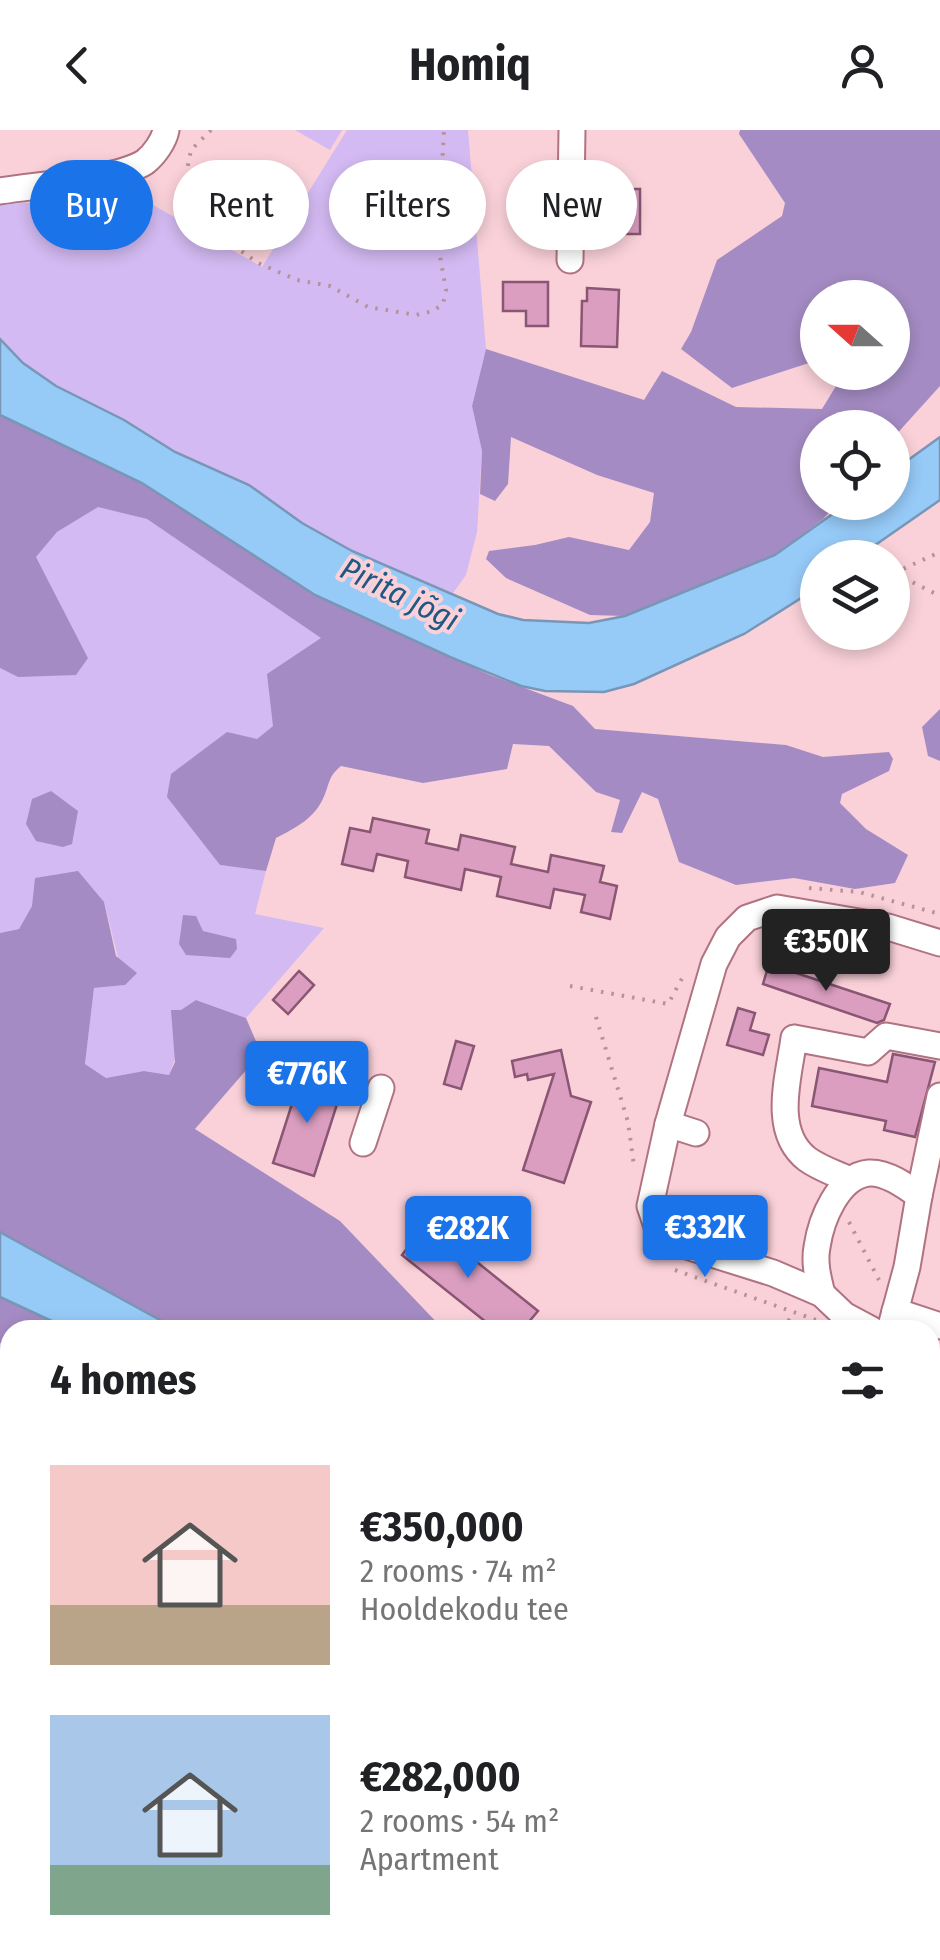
<!DOCTYPE html>
<html lang="en">
<head>
<meta charset="utf-8">
<style>
  :root { --surface:#fff; --page:#f6f6f6; --text:#202124; --muted:#757577; --accent:#1a73e8 }
  body { margin:0; font-family:"Fira Sans Condensed",sans-serif; background:var(--page); color:var(--text); height:100vh; display:flex; flex-direction:column; font-size:38px; white-space:nowrap }
  * { box-sizing:border-box; margin:0 }
  p { font-size:32px; color:var(--muted) }
  .icon { flex:none; width:55px; height:55px; fill:none; stroke:currentColor; stroke-width:2; stroke-linecap:round; stroke-linejoin:round }
  .map { position:relative; flex:1; overflow:hidden }
  .side { position:absolute; left:0px; top:1190px; width:940px; height:640px; display:flex; flex-direction:column; background:var(--surface); border-radius:30px 30px 0 0; box-shadow:0 5px 15px #0003 }
  .side>* { flex:none }
  .guide { position:absolute; left:30px; top:30px; width:880px; height:90px; display:flex; gap:20px }
  .needle { width:65px; rotate:291deg }
  .fabs { position:absolute; left:800px; top:150px; display:grid; gap:20px }
  .fabs a { display:grid; place-items:center; width:110px; height:110px; border-radius:50%; background:var(--surface); box-shadow:0 5px 15px #0003; font-size:50px }
  .price { position:absolute; translate:-50% -85px; padding:0 22px; border-radius:10px; background:var(--accent); color:#fff; font-size:32px; line-height:65px; filter:drop-shadow(0 2px 5px #0008) }
  .price::after { content:''; position:absolute; left:50%; top:60px; width:30px; height:22px; margin-left:-15px; background:inherit; clip-path:polygon(0 0,100% 0,50% 100%) }
  .price.current { background:#222; color:#fff }
  ul { padding:0; list-style:none }
  li { display:flex; align-items:center; gap:30px; height:250px; padding:0 50px }
  li span { display:grid; place-items:center; flex:none; width:280px; height:200px; border-radius:0px; color:#555 }
  li>.icon { margin-inline-start:auto }
  span .icon { width:120px; height:120px; fill:#fffc; stroke-width:1 }
  li b { font-size:42px }
  h2 { display:flex; justify-content:space-between; align-items:center; height:120px; padding:0 50px; font-size:42px }
  .tag { padding:0 35px; border-radius:45px; background:var(--surface); box-shadow:0 5px 15px #0003; font-size:35px; line-height:90px }
  .tag.current { background:var(--accent); color:#fff }
  header { display:flex; justify-content:space-between; align-items:center; height:130px; padding:0 50px; background:var(--surface); font-size:45px; font-weight:700 }
  .map>svg:first-child { display:block }
  .green { fill:#d3baf2 }
  .forest { fill:#a48bc3 }
  .water { fill:#96caf7; stroke:#7996b7; stroke-width:2.5 }
  .building { fill:#db9ec0; stroke:#895673; stroke-width:2.5 }
  .lines { fill:none; stroke-linecap:round; stroke-linejoin:round }
  .minor-casing { stroke:#b07381; stroke-width:29 }
  .path { stroke:#b59299; stroke-width:4; stroke-dasharray:2.5 8; stroke-linecap:butt }
  .minor { stroke:#fff; stroke-width:25 }
  .labels { text-anchor:middle; dominant-baseline:central; stroke-width:8; stroke-linejoin:round; paint-order:stroke }
  .water-label { font-size:32px; font-style:italic; fill:#1f5882; stroke:#fad1d9 }
</style>
</head>
<body>
<header><svg class="icon" aria-label="back" viewBox="0 0 24 24"><path d="M15 5l-7 7 7 7"/></svg>Homiq<svg class="icon" aria-label="person" viewBox="0 0 24 24"><circle cx="12" cy="8" r="4"/><path d="M4 21q1-7 8-7t8 7"/></svg></header>
<div class="map">
<svg width="940" height="1830" viewBox="0 0 940 1830">
  <rect width="100%" height="100%" fill="#fad1d9"/>
  <!-- green -->
  <g class="green">
    <path d="M295 0H342L330 20Z"/>
    <path d="M347 0H468L486 219 472 276 482 321 477 402 466 445 453 463 352 421 302 393 249 355 175 322 124 290 56 256 23 233 0 209V73L146 71 262 137Z"/>
    <path d="M98 376 147 389 322 508 273 596 257 609 220 735 266 741 255 784 324 798 246 888 197 870 169 945 144 941 106 948 85 934 94 858 125 855 104 772 32 776 19 799 0 803V538L18 547 88 528 36 427 57 402Z"/>
    <path d="M0 1213 10 1218V1643L0 1630Z"/>
    <path d="M158 1820H361L359 1830H162Z"/>
    <path d="M650 1820H733L739 1830H651Z"/>
  </g>
  <!-- forest -->
  <g class="forest">
    <path d="M740 0H940V256L893 308 892 298H818V372L838 373 823 389 775 425 625 486 590 485 506 448 486 429 489 421 535 415 569 407 629 420 650 392 654 363 597 345 511 307 508 354 495 371 480 364 482 321 472 276 486 219 644 270 662 241 736 277 822 279 836 256 823 243 892 242V168H818L817 238 812 232 732 258 681 219 691 202 717 130 782 86 785 73 739 4Z"/>
    <path d="M0 285 142 353 315 465 490 545 573 576 595 599 786 615 823 627 889 622 893 629 889 641 842 664 840 673 866 699 908 725 895 753 855 759 794 748 736 755 679 732 658 669 642 662 622 703 611 702 620 670 596 662 549 616 513 614 507 639 423 653 341 636C329 646 330 651 325 664 316 688 297 697 276 708L266 741 220 735 167 667 171 644 227 602 257 609 273 596 267 544 321 508 147 389 98 377 57 402 36 427 88 528 76 545 18 547 0 538Z"/>
    <path d="M940 579V631L928 626 922 597Z"/>
    <path d="M51 661 78 681 72 714 63 717 36 711 26 694 32 669Z"/>
    <path d="M78 741 104 772 116 826 137 843 125 855 94 858 85 934 106 948 144 941 169 945 175 932 171 880H181L196 870 246 888 261 923 195 999 340 1091 444 1200H178L0 1102V803L19 799 32 776 35 748Z"/>
    <path d="M183 785 196 786 203 801 236 809 237 819 230 828 186 825 179 814Z"/>
    <path d="M0 1167 71 1200H10V1218L0 1213Z"/>
    <path d="M0 1630 10 1643V1723L0 1714Z"/>
    <path d="M90 1820H158L162 1830H96Z"/>
    <path d="M361 1820H420L415 1830H359Z"/>
    <path d="M527 1820H650L651 1830H527Z"/>
    <rect x="741" y="1820" width="100" height="10"/>
  </g>
  <!-- water -->
  <g class="water">
    <path d="M0 209 23 233 56 256 124 290 175 322 249 355 302 393 352 421 498 484 523 490 589 493 625 486 775 425 848 373 892 372 893 341 940 307V370L858 427 818 428 817 458 744 504 634 554 604 562 545 561 521 556 450 527 315 465 142 353 0 285Z"/>
    <path d="M0 1102 178 1200H71L0 1167Z"/>
    <path d="M0 1714 10 1723V1820H90L96 1830H0Z"/>
    <rect x="442" y="1820" width="85" height="10"/>
  </g>
  <!-- building -->
  <g class="building">
    <rect x="602" y="59" width="38" height="45"/>
    <path d="M503 152H548V196H526V181H503Z"/>
    <path d="M587 158 619 160 617 217 581 216 582 171H587Z"/>
    <path d="M373 688 429 700 426 713 458 720 461 705 515 717 511 734 548 742 551 725 604 736 600 752 617 756 610 789 581 782 585 765 554 759 550 778 497 766 501 747 465 739 461 760 405 747 408 731 377 724 373 741 342 734 350 698 370 702Z"/>
    <path d="M769 834 890 874 884 890 877 893 763 854Z"/>
    <path d="M299 841 314 855 288 884 273 870Z"/>
    <path d="M738 878 755 883 750 900 769 905 763 925 727 915Z"/>
    <path d="M456 911 474 916 461 959 444 954Z"/>
    <path d="M561 920 571 966 591 972 564 1053 523 1040 554 944 528 950 527 944 515 947 512 931Z"/>
    <path d="M893 924 935 932 915 1007 884 1000 886 991 812 976 819 938 887 952Z"/>
    <path d="M315 945 332 951 329 961 340 965 314 1046 273 1033 299 952 311 955Z"/>
    <path d="M427 1092 538 1181 522 1200H496L402 1125Z"/>
  </g>
  <g class="lines">
    <!-- minor casing -->
    <g class="minor-casing">
      <g id="minor">
        <path d="M0 61C36 55 117 50 145 32 154 25 164 11 166 0"/>
        <path d="M570 130 572 0"/>
        <path d="M668 994 696 1003"/>
        <path d="M363 1013 381 958"/>
        <path d="M850 1050C837 1044 819 1038 807 1029 771 1001 789 946 794 908L868 922 886 906 940 916"/>
        <path d="M919 1066 940 966"/>
        <path d="M822 1164C818 1148 814 1133 817 1117 821 1090 838 1046 869 1043 887 1042 906 1056 919 1066L907 1137 890 1200"/>
        <path d="M895 1181 940 1196"/>
        <path d="M872 1200 844 1185 822 1164 773 1143 661 1108 650 1076 668 994 714 834 728 807 747 788 777 778 888 797 940 813"/>
        <path d="M930 1344 940 1338"/>
        <path d="M930 1383 940 1423"/>
        <path d="M930 1545 935 1543 940 1560"/>
      </g>
    </g>
    <!-- path -->
    <g class="path">
      <path d="M211 0 191 20 187 40 237 118 258 133 297 150 330 156 368 177 416 185 433 181 443 174 446 160 438 115 444 0"/>
      <path d="M894 443 940 466"/>
      <path d="M894 443 940 422"/>
      <path d="M809 758 859 762 940 784"/>
      <path d="M570 856 668 874 685 843"/>
      <path d="M596 887 628 992 634 1036"/>
      <path d="M849 1092 879 1150"/>
      <path d="M675 1140 816 1190"/>
      <path d="M783 1200 794 1182"/>
      <path d="M0 1226 10 1231"/>
      <path d="M0 1617 10 1626"/>
      <path d="M177 1820 179 1830"/>
      <path d="M342 1830 343 1820"/>
      <path d="M749 1830 750 1820"/>
    </g>
    <!-- minor -->
    <use href="#minor" class="minor"/>
  </g>
  <g class="labels">
    <!-- water labels -->
    <g class="water-label">
      <text transform="translate(400 464) rotate(26)">Pirita jõgi</text>
    </g>
  </g>
</svg>
<div class="fabs">
<a><svg class="needle" viewBox="-14 -14 28 28"><path d="M0-13l5 13h-10z" fill="#e53935"/><path d="M0 13l5-13h-10z" fill="#757577"/></svg></a>
<a><svg class="icon" aria-label="locate" viewBox="0 0 24 24"><circle cx="12" cy="12" r="6"/><path d="M12 2v4M12 18v4M2 12h4M18 12h4"/></svg></a>
<a><svg class="icon" aria-label="layers" viewBox="0 0 24 24"><path d="M12 4l9 5-9 5-9-5zM3 14l9 5 9-5"/></svg></a>
</div>
<b class="price current" style="left:826px;top:864px">€350K</b>
<b class="price" style="left:307px;top:996px">€776K</b>
<b class="price" style="left:705px;top:1150px">€332K</b>
<b class="price" style="left:468px;top:1151px">€282K</b>
<div class="guide">
<a class="tag current">Buy</a>
<a class="tag">Rent</a>
<a class="tag">Filters</a>
<a class="tag">New</a>
</div>
<section class="side">
<h2>4 homes<svg class="icon" aria-label="filters" viewBox="0 0 24 24"><path d="M4 7h16M4 17h16"/><circle cx="9" cy="7" r="2"/><circle cx="15" cy="17" r="2"/></svg></h2>
<ul>
<li><span style="background:linear-gradient(#f6c9c9 70%,#b9a48a 0)"><svg class="icon" aria-label="home" viewBox="0 0 24 24"><path d="M3 11l9-7 9 7M6 9v11h12V9"/></svg></span><div><b>€350,000</b><p>2 rooms · 74 m²</p><p>Hooldekodu tee</p></div></li>
<li><span style="background:linear-gradient(#a9c7e8 75%,#7fa58c 0)"><svg class="icon" aria-label="home" viewBox="0 0 24 24"><path d="M3 11l9-7 9 7M6 9v11h12V9"/></svg></span><div><b>€282,000</b><p>2 rooms · 54 m²</p><p>Apartment</p></div></li>
</ul>
</section>
</div>
</body>
</html>
